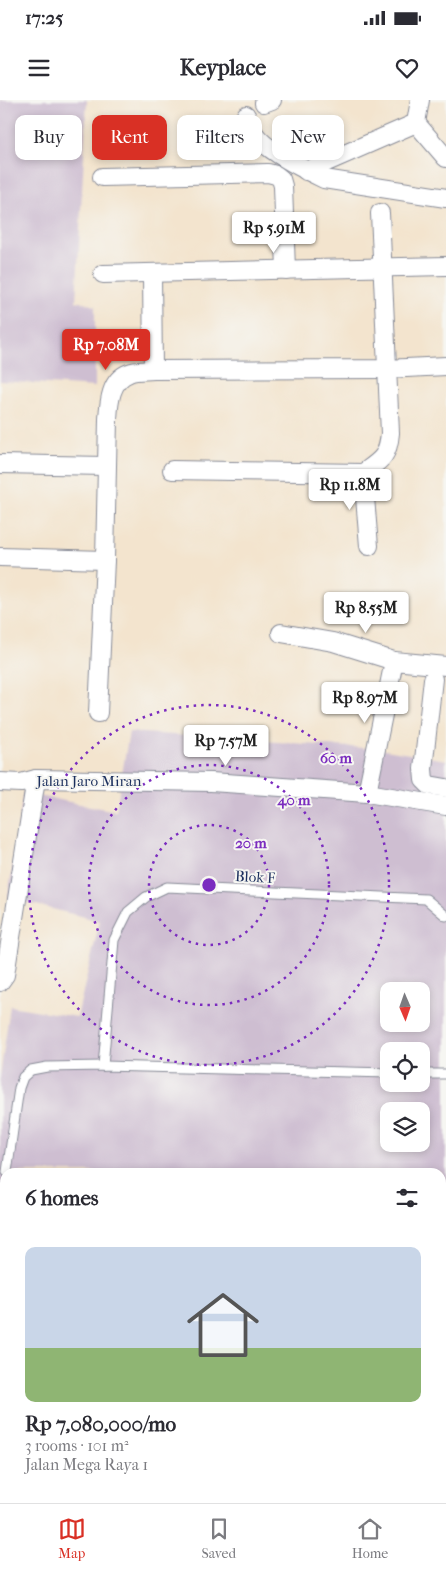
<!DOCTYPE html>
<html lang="en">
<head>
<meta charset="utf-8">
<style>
  :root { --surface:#fff; --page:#f2f2f3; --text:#2b2b33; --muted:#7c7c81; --line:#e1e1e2; --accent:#d93025 }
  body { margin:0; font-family:"IM FELL French Canon",serif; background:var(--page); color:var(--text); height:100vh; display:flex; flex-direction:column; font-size:19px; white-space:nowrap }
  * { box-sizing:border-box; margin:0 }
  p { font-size:16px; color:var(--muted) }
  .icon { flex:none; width:28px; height:28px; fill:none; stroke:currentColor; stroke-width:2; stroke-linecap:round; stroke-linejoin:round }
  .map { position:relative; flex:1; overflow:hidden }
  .panel { position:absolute; left:0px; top:1068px; width:446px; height:336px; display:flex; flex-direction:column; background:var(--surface); border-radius:15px 15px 0 0; box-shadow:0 2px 8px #0003 }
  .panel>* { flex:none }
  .guide { position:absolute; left:15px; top:15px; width:416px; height:45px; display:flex; gap:10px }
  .needle { width:32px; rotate:178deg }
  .buttons { position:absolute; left:380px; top:882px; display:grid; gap:10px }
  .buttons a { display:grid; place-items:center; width:50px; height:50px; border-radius:10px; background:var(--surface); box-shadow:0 2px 8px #0003; font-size:25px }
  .price { position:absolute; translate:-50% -42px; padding:0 11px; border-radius:5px; background:#fff; color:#222; font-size:16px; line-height:32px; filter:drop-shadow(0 1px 2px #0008) }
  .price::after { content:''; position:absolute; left:50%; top:30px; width:15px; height:11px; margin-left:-8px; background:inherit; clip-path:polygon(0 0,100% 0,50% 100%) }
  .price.on { background:var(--accent); color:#fff }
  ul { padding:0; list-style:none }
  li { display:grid; align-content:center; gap:10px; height:265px; padding:0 25px }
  li span { display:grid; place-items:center; height:155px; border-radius:10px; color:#555 }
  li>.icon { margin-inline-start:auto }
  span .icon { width:90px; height:90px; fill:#fffc; stroke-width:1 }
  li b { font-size:21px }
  h2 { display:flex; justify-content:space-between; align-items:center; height:60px; padding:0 25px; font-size:21px }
  .chip { padding:0 18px; border-radius:10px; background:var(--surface); box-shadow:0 2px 8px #0003; font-size:18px; line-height:45px }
  .chip.on { background:var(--accent); color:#fff }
  .status { display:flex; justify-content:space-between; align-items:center; height:35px; padding:0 25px; background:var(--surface); direction:ltr }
  .status svg { height:14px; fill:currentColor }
  header { display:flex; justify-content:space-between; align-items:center; height:65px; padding:0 25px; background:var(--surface); font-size:22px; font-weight:700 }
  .dock { display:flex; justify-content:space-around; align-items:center; height:70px; border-top:1px solid var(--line); background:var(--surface); font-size:14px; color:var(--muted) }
  .dock a { display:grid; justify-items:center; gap:2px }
  .dock .on { color:var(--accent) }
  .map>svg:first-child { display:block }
  .built { fill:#f0d0e4 }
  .industrial { fill:#cebed1; fill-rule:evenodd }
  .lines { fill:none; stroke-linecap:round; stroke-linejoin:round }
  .lane-casing { stroke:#878a96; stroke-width:11 }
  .street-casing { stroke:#878a96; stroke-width:20 }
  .lane { stroke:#fff; stroke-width:9 }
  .street { stroke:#fff; stroke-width:18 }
  .ring { fill:none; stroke:#7b2cbf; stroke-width:2.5; stroke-dasharray:2.5 5 }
  .labels { text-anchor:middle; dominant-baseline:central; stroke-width:4; stroke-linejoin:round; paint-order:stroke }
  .street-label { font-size:15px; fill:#1b2f5e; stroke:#f6f6f2 }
  .centre { fill:#7b2cbf; stroke:#f6f6f2; stroke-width:2.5 }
  .ring-label { font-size:15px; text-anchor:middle; font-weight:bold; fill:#7b2cbf; stroke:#f6f6f2; stroke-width:4; stroke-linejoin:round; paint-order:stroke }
</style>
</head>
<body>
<div class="status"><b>17:25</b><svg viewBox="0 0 49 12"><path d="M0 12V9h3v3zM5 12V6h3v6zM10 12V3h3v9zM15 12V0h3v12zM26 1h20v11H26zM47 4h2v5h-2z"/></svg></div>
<header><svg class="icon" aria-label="menu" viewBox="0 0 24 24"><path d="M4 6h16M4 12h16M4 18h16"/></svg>Keyplace<svg class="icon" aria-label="heart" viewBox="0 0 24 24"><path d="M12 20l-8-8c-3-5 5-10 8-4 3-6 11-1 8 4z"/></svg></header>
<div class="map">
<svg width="446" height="1403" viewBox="0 0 446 1403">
  <rect width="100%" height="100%" fill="#f6f6f2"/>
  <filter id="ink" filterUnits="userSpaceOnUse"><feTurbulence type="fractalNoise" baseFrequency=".02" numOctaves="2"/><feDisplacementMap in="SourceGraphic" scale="10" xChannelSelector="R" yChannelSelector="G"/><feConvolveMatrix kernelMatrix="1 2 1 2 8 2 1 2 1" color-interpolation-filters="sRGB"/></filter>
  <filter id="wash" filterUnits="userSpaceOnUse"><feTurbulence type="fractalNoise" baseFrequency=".0096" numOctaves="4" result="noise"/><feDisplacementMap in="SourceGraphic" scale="20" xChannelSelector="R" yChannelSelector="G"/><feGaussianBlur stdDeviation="1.12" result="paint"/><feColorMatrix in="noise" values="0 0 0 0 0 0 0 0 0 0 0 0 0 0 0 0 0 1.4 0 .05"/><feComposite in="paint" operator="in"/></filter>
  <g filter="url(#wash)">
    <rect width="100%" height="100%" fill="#f3e4ce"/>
    <!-- built -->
    <path class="built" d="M441 1116H446V1403H312V1399H441Z"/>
    <!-- industrial -->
    <g class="industrial">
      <path d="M0 0H87L76 201 95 206V287L0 281Z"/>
      <path d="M129 632 379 649 446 660V1116H441V1072H5V1399H312V1403H0V977L10 906 77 917 100 821 8 798 23 693 116 711ZM389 891H421V924H389ZM389 951H421V984H389ZM389 1011H421V1044H389Z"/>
    </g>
  </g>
  <g filter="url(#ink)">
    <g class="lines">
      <!-- lane casing -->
      <g class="lane-casing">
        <g id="lane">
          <path d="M103 966 114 840 128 812 146 797 167 787 426 799 446 816"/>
          <path d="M421 974H446"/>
          <path d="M7 1072 19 988 23 977 31 970 47 967 103 966 389 973"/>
          <path d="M5 1087 3 1102 5 1124"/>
          <path d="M441 1156H446"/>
          <path d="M226 1399 227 1403"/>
          <path d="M400 1403V1399"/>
        </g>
      </g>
      <!-- street casing -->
      <g class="street-casing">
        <g id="street">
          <path d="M264 3 272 0"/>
          <path d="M246 15C248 21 250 28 254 33 266 51 305 70 324 79L446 98"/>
          <path d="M416 23 420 0"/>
          <path d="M306 71 416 23 446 58"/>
          <path d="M102 77 268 73 276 75 281 79 283 86 286 170"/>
          <path d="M152 173 153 270"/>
          <path d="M103 174 446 166"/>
          <path d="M0 364 106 366"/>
          <path d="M172 370 363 373C381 360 388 357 390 333L380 113"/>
          <path d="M363 373 369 446"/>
          <path d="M0 457 105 460"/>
          <path d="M281 533 333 542 394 561 446 566"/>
          <path d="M433 579 423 669 424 680 429 685 446 688"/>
          <path d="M98 613 105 460 108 319C109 303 110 280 129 273 136 270 146 271 153 270L386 269 446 266"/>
          <path d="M0 682 21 683 36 679 211 682 367 693 446 706"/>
          <path d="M367 693 394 561"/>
          <path d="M0 882 5 875 36 679"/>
        </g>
      </g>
      <!-- lane -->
      <use href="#lane" class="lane"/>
      <!-- street -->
      <use href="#street" class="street"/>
    </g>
  </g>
  <!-- distance rings -->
  <g class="ring">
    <circle cx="209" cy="785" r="60"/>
    <circle cx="209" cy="785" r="120"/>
    <circle cx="209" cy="785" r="180"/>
  </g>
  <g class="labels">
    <!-- street labels -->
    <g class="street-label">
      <text x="89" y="681">Jalan Jaro Miran</text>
      <text transform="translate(255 777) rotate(3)">Blok F</text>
    </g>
  </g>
  <circle cx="209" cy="785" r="8" class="centre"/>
  <g class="ring-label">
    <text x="336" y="663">60 m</text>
    <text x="294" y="705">40 m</text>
    <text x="251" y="748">20 m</text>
  </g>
</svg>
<div class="buttons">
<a><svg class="needle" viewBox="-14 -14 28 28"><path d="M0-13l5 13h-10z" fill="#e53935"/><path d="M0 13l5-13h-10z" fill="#7c7c81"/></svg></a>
<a><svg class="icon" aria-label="locate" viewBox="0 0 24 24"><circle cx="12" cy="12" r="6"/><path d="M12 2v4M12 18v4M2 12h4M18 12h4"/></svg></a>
<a><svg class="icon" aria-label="layers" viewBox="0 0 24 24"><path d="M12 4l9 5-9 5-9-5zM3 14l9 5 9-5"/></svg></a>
</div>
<b class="price" style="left:274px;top:154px">Rp 5.91M</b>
<b class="price on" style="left:106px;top:271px">Rp 7.08M</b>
<b class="price" style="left:350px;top:411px">Rp 11.8M</b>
<b class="price" style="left:366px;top:534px">Rp 8.55M</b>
<b class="price" style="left:365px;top:624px">Rp 8.97M</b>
<b class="price" style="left:226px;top:667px">Rp 7.57M</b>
<div class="guide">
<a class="chip">Buy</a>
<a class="chip on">Rent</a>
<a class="chip">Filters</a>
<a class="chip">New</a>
</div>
<section class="panel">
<h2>6 homes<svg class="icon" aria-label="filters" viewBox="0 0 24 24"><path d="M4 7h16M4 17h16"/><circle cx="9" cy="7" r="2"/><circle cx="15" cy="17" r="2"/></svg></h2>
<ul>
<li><span style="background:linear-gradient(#c9d6e8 65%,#8fb573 0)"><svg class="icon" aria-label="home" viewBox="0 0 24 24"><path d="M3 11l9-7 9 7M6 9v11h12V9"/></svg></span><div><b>Rp 7,080,000/mo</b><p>3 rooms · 101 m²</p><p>Jalan Mega Raya 1</p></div></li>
</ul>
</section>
</div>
<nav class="dock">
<a class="on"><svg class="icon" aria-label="map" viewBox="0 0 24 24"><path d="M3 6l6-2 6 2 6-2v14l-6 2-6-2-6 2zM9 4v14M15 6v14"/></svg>Map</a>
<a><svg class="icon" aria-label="saved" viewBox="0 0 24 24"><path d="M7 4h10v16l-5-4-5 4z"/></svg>Saved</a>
<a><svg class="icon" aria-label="home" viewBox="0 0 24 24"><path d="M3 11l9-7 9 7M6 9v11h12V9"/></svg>Home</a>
</nav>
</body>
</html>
